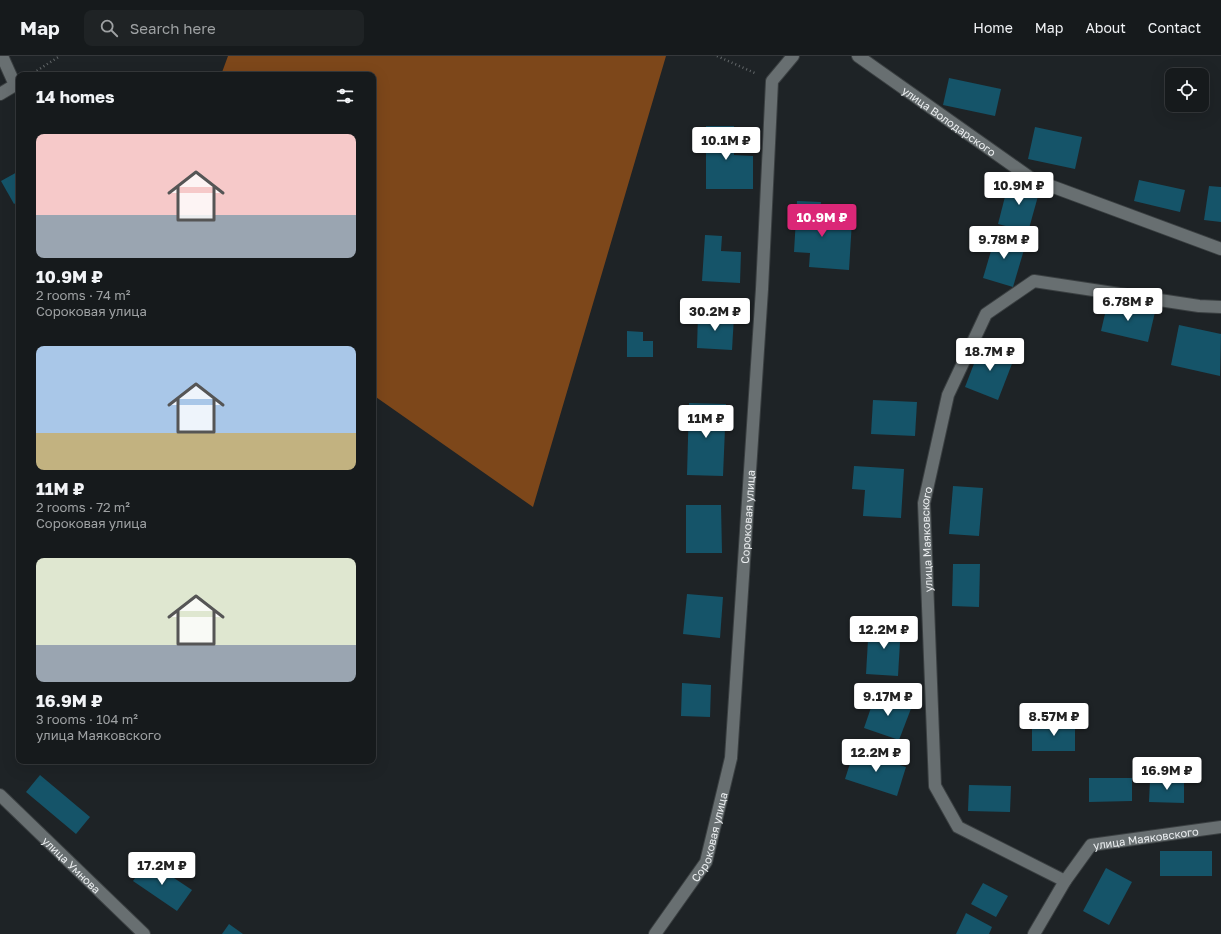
<!DOCTYPE html>
<html lang="en">
<head>
<meta charset="utf-8">
<style>
  :root { --surface:#161a1c; --page:#1f2325; --text:#f1f3f6; --muted:#9ea1a3; --line:#35383b; --accent:#db2777 }
  body { margin:0; font-family:"Golos Text",sans-serif; background:var(--page); color:var(--text); height:100vh; display:flex; flex-direction:column; font-size:15px; white-space:nowrap }
  * { box-sizing:border-box; margin:0 }
  p { font-size:13px; color:var(--muted) }
  .icon { flex:none; width:22px; height:22px; fill:none; stroke:currentColor; stroke-width:2; stroke-linecap:round; stroke-linejoin:round }
  .map { position:relative; flex:1; overflow:hidden }
  .sheet { position:absolute; left:16px; top:16px; width:360px; height:692px; display:flex; flex-direction:column; background:var(--surface); border-radius:8px; box-shadow:0 4px 16px #0002,0 0 0 1px var(--line) }
  .sheet>* { flex:none }
  .buttons { position:absolute; left:1165px; top:12px; display:grid; gap:8px }
  .buttons a { display:grid; place-items:center; width:44px; height:44px; border-radius:8px; background:var(--surface); box-shadow:0 4px 16px #0002,0 0 0 1px var(--line); font-size:20px }
  .price { position:absolute; translate:-50% -34px; padding:0 9px; border-radius:4px; background:#fff; color:#222; font-size:13px; line-height:26px; filter:drop-shadow(0 1px 2px #0008) }
  .price::after { content:''; position:absolute; left:50%; top:24px; width:12px; height:9px; margin-left:-6px; background:inherit; clip-path:polygon(0 0,100% 0,50% 100%) }
  .price.current { background:var(--accent); color:#fff }
  ul { padding:0; list-style:none }
  li { display:grid; align-content:center; gap:8px; height:212px; padding:0 20px }
  li span { display:grid; place-items:center; height:124px; border-radius:8px; color:#555 }
  li>.icon { margin-inline-start:auto }
  span .icon { width:72px; height:72px; fill:#fffc; stroke-width:1 }
  li b { font-size:17px }
  h2 { display:flex; justify-content:space-between; align-items:center; height:48px; padding:0 20px; font-size:17px }
  header { display:flex; align-items:center; gap:24px; box-sizing:border-box; height:56px; padding:0 20px; background:var(--surface); border-bottom:1px solid var(--line) }
  header strong { font-size:19px }
  nav { display:flex; gap:22px; margin-inline-start:auto; font-size:14px }
  .search { width:280px; height:36px; background:var(--page); display:flex; align-items:center; gap:10px; box-sizing:border-box; padding:0 14px; border-radius:8px; color:var(--muted); font-size:15px }
  .map>svg:first-child { display:block }
  .forest { fill:#7d471a }
  .building { fill:#155469 }
  .lines { fill:none; stroke-linecap:round; stroke-linejoin:round }
  .street-casing { stroke:#3a3f41; stroke-width:14 }
  .path { stroke:#63686a; stroke-width:2.5; stroke-dasharray:1 3; stroke-linecap:butt }
  .street { stroke:#686f71; stroke-width:12 }
  .labels { text-anchor:middle; dominant-baseline:central; stroke-width:4; stroke-linejoin:round; paint-order:stroke }
  .street-label { font-size:11px; fill:#eceff1; stroke:#0a0c0d }
</style>
</head>
<body>
<header>
<strong>Map</strong>
<div class="search"><svg class="icon" aria-label="search" viewBox="0 0 24 24"><circle cx="10" cy="10" r="6"/><path d="M15 15l6 6"/></svg>Search here</div>
<nav><a>Home</a><a>Map</a><a>About</a><a>Contact</a></nav>
</header>
<div class="map">
<svg width="1221" height="878" viewBox="0 0 1221 878">
  <rect width="100%" height="100%" fill="#1e2326"/>
  <!-- forest -->
  <path class="forest" d="M228 0H666L533 451 373 339V19H221Z"/>
  <!-- building -->
  <g class="building">
    <path d="M949 22 1001 33 995 60 943 49Z"/>
    <path d="M706 70H734V99L753 100V133H706Z"/>
    <path d="M1035 71 1082 81 1075 113 1028 103Z"/>
    <path d="M19 115V145L14 148 1 125Z"/>
    <path d="M1139 124 1185 134 1180 156 1134 145Z"/>
    <path d="M1009 125 1040 133 1028 176 998 168Z"/>
    <path d="M1209 130 1221 131V166L1204 164Z"/>
    <path d="M797 145 821 146 819 162 852 165 849 214 809 211 810 197 794 196Z"/>
    <path d="M996 178 1026 187 1013 231 983 222Z"/>
    <path d="M705 179 722 180 721 195 741 196 740 227 702 225Z"/>
    <path d="M1108 245 1155 256 1148 286 1101 275Z"/>
    <path d="M698 258 734 260 732 294 697 292Z"/>
    <path d="M1179 269 1221 278 1220 320 1171 309Z"/>
    <path d="M627 275 643 276V285H653V301H627Z"/>
    <path d="M982 287 1015 300 998 344 965 331Z"/>
    <path d="M873 344 917 346 915 380 871 378Z"/>
    <path d="M689 347 726 348 723 420 687 419Z"/>
    <path d="M854 410 904 413 901 462 863 460 865 434 852 433Z"/>
    <path d="M953 430 983 432 979 480 949 478Z"/>
    <path d="M686 449H721L722 497H686Z"/>
    <path d="M953 508H980L979 551 952 550Z"/>
    <path d="M687 538 723 541 720 582 683 578Z"/>
    <path d="M869 567 901 569 898 620 866 618Z"/>
    <path d="M682 627 711 629 710 661 681 660Z"/>
    <path d="M876 637 912 650 899 684 864 672Z"/>
    <rect x="1032" y="667" width="43" height="28"/>
    <path d="M854 695 906 711 897 740 845 723Z"/>
    <path d="M40 719 90 761 76 778 26 736Z"/>
    <path d="M1089 722H1132V745L1089 746Z"/>
    <path d="M1150 724H1184V747L1149 746Z"/>
    <path d="M969 729 1011 730 1010 756 968 755Z"/>
    <rect x="1160" y="795" width="52" height="25"/>
    <path d="M147 804 192 834 177 855 133 825Z"/>
    <path d="M1106 812 1132 826 1109 869 1083 855Z"/>
    <path d="M983 827 1008 840 996 861 971 848Z"/>
    <path d="M966 857 992 871 989 878H956Z"/>
    <path d="M229 868 243 878H222Z"/>
  </g>
  <g class="lines">
    <!-- street casing -->
    <g class="street-casing">
      <g id="street">
        <path id="s1" d="M858 0 1032 123 1221 193"/>
        <path d="M0 38 15 29 2 0"/>
        <path id="s2" d="M0 739 144 878"/>
        <path id="s3" d="M1065 825 958 771 935 730 924 447 948 339 986 258 1034 225 1199 250 1221 251"/>
        <path id="s4" d="M655 878 706 806 731 702 762 233 772 25 793 0"/>
        <path id="s5" d="M1034 878 1065 825 1091 789 1221 771"/>
      </g>
    </g>
    <!-- path -->
    <g class="path">
      <path d="M717 0 757 18"/>
      <path d="M30 19 60 0"/>
    </g>
    <!-- street -->
    <use href="#street" class="street"/>
  </g>
  <g class="labels">
    <!-- street labels -->
    <g class="street-label">
      <text stroke="none"><textPath href="#s1" startOffset="112">улица Володарского</textPath></text>
      <text stroke="none"><textPath href="#s4" startOffset="437">Сороковая улица</textPath></text>
      <text stroke="none"><textPath href="#s3" startOffset="414">улица Маяковского</textPath></text>
      <text stroke="none"><textPath href="#s4" startOffset="113">Сороковая улица</textPath></text>
      <text stroke="none"><textPath href="#s5" startOffset="161">улица Маяковского</textPath></text>
      <text stroke="none"><textPath href="#s2" startOffset="100">улица Умнова</textPath></text>
    </g>
  </g>
</svg>
<div class="buttons">
<a><svg class="icon" aria-label="locate" viewBox="0 0 24 24"><circle cx="12" cy="12" r="6"/><path d="M12 2v4M12 18v4M2 12h4M18 12h4"/></svg></a>
</div>
<b class="price" style="left:726px;top:105px">10.1M ₽</b>
<b class="price" style="left:1019px;top:150px">10.9M ₽</b>
<b class="price current" style="left:822px;top:182px">10.9M ₽</b>
<b class="price" style="left:1004px;top:204px">9.78M ₽</b>
<b class="price" style="left:1128px;top:266px">6.78M ₽</b>
<b class="price" style="left:715px;top:276px">30.2M ₽</b>
<b class="price" style="left:990px;top:316px">18.7M ₽</b>
<b class="price" style="left:706px;top:383px">11M ₽</b>
<b class="price" style="left:884px;top:594px">12.2M ₽</b>
<b class="price" style="left:888px;top:661px">9.17M ₽</b>
<b class="price" style="left:1054px;top:681px">8.57M ₽</b>
<b class="price" style="left:876px;top:717px">12.2M ₽</b>
<b class="price" style="left:1167px;top:735px">16.9M ₽</b>
<b class="price" style="left:162px;top:830px">17.2M ₽</b>
<section class="sheet">
<h2>14 homes<svg class="icon" aria-label="filters" viewBox="0 0 24 24"><path d="M4 7h16M4 17h16"/><circle cx="9" cy="7" r="2"/><circle cx="15" cy="17" r="2"/></svg></h2>
<ul>
<li><span style="background:linear-gradient(#f6c9c9 65%,#9aa5b1 0)"><svg class="icon" aria-label="home" viewBox="0 0 24 24"><path d="M3 11l9-7 9 7M6 9v11h12V9"/></svg></span><div><b>10.9M ₽</b><p>2 rooms · 74 m²</p><p>Сороковая улица</p></div></li>
<li><span style="background:linear-gradient(#a9c7e8 70%,#c2b280 0)"><svg class="icon" aria-label="home" viewBox="0 0 24 24"><path d="M3 11l9-7 9 7M6 9v11h12V9"/></svg></span><div><b>11M ₽</b><p>2 rooms · 72 m²</p><p>Сороковая улица</p></div></li>
<li><span style="background:linear-gradient(#dfe7d0 70%,#9aa5b1 0)"><svg class="icon" aria-label="home" viewBox="0 0 24 24"><path d="M3 11l9-7 9 7M6 9v11h12V9"/></svg></span><div><b>16.9M ₽</b><p>3 rooms · 104 m²</p><p>улица Маяковского</p></div></li>
</ul>
</section>
</div>
</body>
</html>
